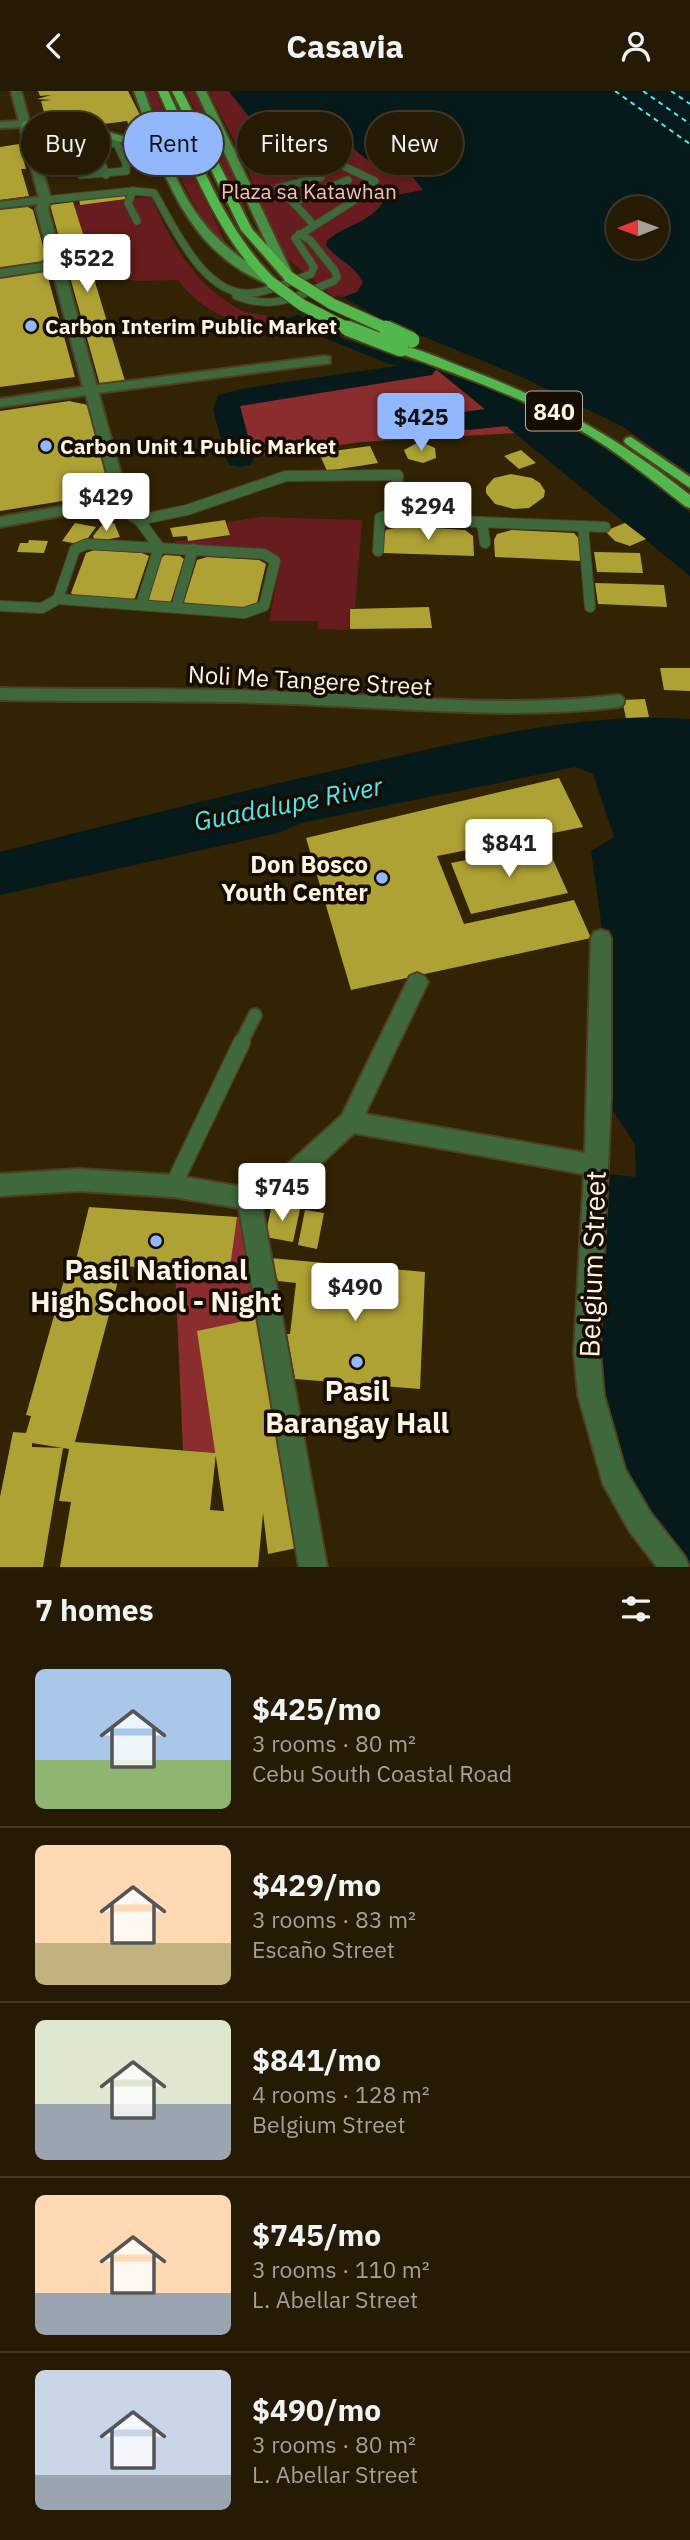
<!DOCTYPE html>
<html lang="en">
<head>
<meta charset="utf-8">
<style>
  :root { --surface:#251a03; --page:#2d230d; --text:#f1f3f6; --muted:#a3a19a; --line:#423825; --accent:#92b7fd }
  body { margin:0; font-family:"IBM Plex Sans",sans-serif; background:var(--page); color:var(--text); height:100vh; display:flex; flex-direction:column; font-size:26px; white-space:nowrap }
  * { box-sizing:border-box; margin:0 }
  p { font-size:23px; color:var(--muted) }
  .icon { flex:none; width:38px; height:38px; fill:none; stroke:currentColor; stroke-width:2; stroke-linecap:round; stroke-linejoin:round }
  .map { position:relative; height:1476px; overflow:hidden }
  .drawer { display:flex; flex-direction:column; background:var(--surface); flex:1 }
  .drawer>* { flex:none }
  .top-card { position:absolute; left:21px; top:21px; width:649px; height:63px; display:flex; gap:14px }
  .needle { width:46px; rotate:269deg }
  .buttons { position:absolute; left:606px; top:105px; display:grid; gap:14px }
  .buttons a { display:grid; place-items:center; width:63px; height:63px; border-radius:50%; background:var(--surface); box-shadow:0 4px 10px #0003,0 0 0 2px var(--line); font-size:35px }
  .price { position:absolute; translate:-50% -60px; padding:0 16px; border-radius:7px; background:#fff; color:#222; font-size:23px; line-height:46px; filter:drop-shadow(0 2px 4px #0008) }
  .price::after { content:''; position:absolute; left:50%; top:42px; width:21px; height:16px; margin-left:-10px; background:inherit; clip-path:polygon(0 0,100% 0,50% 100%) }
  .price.active { background:var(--accent); color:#111 }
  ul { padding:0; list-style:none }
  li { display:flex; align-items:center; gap:21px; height:175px; padding:0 35px }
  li+li { border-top:2px solid var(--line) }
  li span { display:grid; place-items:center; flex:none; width:196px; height:140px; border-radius:10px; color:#555 }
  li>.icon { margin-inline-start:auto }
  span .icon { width:84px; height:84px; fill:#fffc; stroke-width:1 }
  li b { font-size:30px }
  h2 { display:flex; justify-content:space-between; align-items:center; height:84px; padding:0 35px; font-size:30px }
  .pill { padding:0 24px; border-radius:32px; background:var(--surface); box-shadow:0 4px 10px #0003,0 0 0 2px var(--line); font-size:24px; line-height:63px }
  .pill.active { background:var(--accent); color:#111 }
  header { display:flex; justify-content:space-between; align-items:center; height:91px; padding:0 35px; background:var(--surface); font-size:32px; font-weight:800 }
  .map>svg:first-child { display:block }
  .green { fill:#671d1f }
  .forest { fill:#8b2d2f }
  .water { fill:#061a1b; fill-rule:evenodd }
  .pier { fill:#312304 }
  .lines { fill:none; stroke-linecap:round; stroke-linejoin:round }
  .river { fill:#061a1b; fill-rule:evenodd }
  .ferry { stroke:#50e8f5; stroke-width:2; stroke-dasharray:5 4.5; stroke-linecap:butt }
  .building { fill:#afa235 }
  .service-far3-casing { stroke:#4e4023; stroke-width:9 }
  .service-far2-casing { stroke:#4e4023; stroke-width:12 }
  .service-far1-casing { stroke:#4e4023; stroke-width:16 }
  .service-casing { stroke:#4e4023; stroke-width:19 }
  .minor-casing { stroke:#4e4023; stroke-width:4 }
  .tertiary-casing { stroke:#4e4023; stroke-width:4 }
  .secondary-casing { stroke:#4e4023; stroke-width:4 }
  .trunk-casing { stroke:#4e4023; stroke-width:4 }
  .service-far3 { stroke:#3f693c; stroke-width:7 }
  .service-far2 { stroke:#3f693c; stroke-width:10 }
  .service-far1 { stroke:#3f693c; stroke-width:12 }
  .service { stroke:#3f693c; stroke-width:16 }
  .minor { fill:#3f693c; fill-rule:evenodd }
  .tertiary { fill:#3f693c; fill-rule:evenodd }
  .secondary { fill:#498e45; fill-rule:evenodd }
  .trunk { fill:#52b84e; fill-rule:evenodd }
  .trunk-bridge-far1-casing { stroke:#4e4023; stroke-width:13; stroke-linecap:butt }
  .trunk-bridge-casing { stroke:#4e4023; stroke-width:18; stroke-linecap:butt }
  .trunk-bridge-far1 { stroke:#52b84e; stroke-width:11 }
  .trunk-bridge { stroke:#52b84e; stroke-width:15 }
  .poi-dot { fill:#92b7fd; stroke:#170c00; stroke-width:2.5 }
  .labels { text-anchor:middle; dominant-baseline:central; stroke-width:7; stroke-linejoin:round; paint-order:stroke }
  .far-park-label { font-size:21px; fill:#f6bfbc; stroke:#170c00 }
  .far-poi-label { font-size:21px; font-weight:bold; fill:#fdf4e3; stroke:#170c00; text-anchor:start }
  .shield { fill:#170c00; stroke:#b8ae9f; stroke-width:2 }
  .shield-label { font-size:23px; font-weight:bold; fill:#fdf4e3 }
  .street-label { font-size:24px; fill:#fdf4e3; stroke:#170c00 }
  .poi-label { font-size:24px; font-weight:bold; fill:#fdf4e3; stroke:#170c00; text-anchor:end }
  .water-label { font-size:26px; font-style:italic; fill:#50e8f5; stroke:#170c00 }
  .near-street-label { font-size:28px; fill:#fdf4e3; stroke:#170c00 }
  .near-poi-label { font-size:28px; font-weight:bold; fill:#fdf4e3; stroke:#170c00 }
</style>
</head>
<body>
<header><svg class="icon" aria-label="back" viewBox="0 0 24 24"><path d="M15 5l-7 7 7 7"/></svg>Casavia<svg class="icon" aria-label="person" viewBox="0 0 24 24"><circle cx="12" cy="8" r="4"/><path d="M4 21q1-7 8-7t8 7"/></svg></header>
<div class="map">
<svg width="690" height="1476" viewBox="0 0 690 1476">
  <rect width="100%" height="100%" fill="#312304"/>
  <!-- green -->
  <g class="green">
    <path d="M145 0H155L227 155C190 127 164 43 145 0Z"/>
    <path d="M186 0H196C219 46 238 85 250 136Z"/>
    <path d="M208 0H229L253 31 287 51 340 43C364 68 370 76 406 77L424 99 386 106C375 128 352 135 332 146L363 191 357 201 337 209 288 168 271 144 245 70Z"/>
    <path d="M151 106C171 150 193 192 237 217 254 227 279 221 293 234 248 240 206 226 178 189L138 190 114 187 103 162 90 165 74 114Z"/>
    <path d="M262 426 362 429 355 517 349 518V539L318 538 317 530H269L281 468 268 460 174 453 175 450 229 446 227 431Z"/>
  </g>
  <!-- forest -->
  <g class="forest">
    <path d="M437 279 485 318 466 337 470 339 506 335 516 342 362 351 245 367 232 311Z"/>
    <path d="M237 1126H241L258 1227 216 1362 183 1359 175 1179Z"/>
  </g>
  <!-- water -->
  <g class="water">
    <path d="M229 0H690V485L506 335 421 343 412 328 485 318 437 279 389 273 293 234 286 228 357 201 363 191C356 175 337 169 326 154L327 150C346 132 374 132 386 106L423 99 406 77C370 76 364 68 340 43L287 51 253 31ZM618 117H656V156H618Z"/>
    <path d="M690 628V1476H687L622 1395 599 1302 597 1082 636 1086 635 1053 603 1004V845L591 760 614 746 593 683 576 676 301 732 278 742 0 804V761C125 729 250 698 376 670 479 647 584 621 690 628Z"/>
  </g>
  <!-- pier -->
  <path class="pier" d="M339 204 381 228 522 286 625 337 690 383V422L631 372 595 350 499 300 346 249 295 222Z"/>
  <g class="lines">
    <!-- river -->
    <path class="river" d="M423 271 432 274 436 279 432 284 240 315 254 368 250 374 240 376 230 374 226 368 213 318 218 304 245 297Z"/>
    <!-- ferry -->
    <g class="ferry">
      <path d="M615 0 690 53"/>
      <path d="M643 0 690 33"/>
      <path d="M671 0 690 13"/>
    </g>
  </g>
  <!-- building -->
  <g class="building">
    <path d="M38 0H128L149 42 133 44 127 30 104 33 98 30 82 31 81 29 47 32 41 10 52 9 37 8 51 4 40 5Z"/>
    <path d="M19 53 26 78H21L29 105 0 109V56Z"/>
    <path d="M265 65 268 71 272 80 266 81 258 74H263L259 66Z"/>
    <path d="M124 103 126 108 80 114 79 108Z"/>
    <path d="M73 111 95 181H92L125 290 100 294 50 114Z"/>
    <path d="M29 113 28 116 33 119 46 166 40 171 43 170 44 174 0 180V116Z"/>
    <path d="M46 179 75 286 0 296V185Z"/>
    <path d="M69 310 88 314 108 388 101 389 102 392 106 394 94 405 0 420V320Z"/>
    <path d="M415 353H426L435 357 436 367 423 372 408 368 404 359Z"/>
    <path d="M370 355 378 372 327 380 319 362Z"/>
    <path d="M521 359 536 372 519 378 504 365Z"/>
    <path d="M511 383 532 387 540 392 545 400 544 406 529 417 514 418 495 413 486 402V396L494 387Z"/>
    <path d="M427 406H469L470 425 427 424Z"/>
    <path d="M225 429 230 444 188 450 187 445 173 446 170 437Z"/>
    <path d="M75 432 96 436 83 454 62 450Z"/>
    <path d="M114 432 120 446 95 451 93 445 101 435Z"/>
    <path d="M625 432 646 448 630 455 615 450 605 440Z"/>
    <path d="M402 435 465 439 473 445 474 465 383 462V445L386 439Z"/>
    <path d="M512 439 574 442 579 448 582 470 495 466 494 449 497 443Z"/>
    <path d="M29 449 48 450 44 462 17 461 20 452H28Z"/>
    <path d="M94 459 142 462 149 465 135 507 129 510 78 507 71 502 86 462Z"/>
    <path d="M594 461 640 462 643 482 597 481Z"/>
    <path d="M165 464 180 465 184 468 171 510 166 513H153L148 509 161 467Z"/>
    <path d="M207 466 259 469 266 473 256 516 247 520 188 516 184 511 197 469Z"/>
    <path d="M595 492 664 494 667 516 598 513Z"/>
    <path d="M429 516 432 537 350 538V518Z"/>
    <path d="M660 577H690V600L664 599Z"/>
    <path d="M645 608 649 626 626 627 622 609Z"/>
    <path d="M559 687 583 736 437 765 464 833 574 809 591 847 351 899 306 747Z"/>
    <path d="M546 753 568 802 471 823 451 772Z"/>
    <path d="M272 1113 300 1118 293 1151 265 1146Z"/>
    <path d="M89 1116 237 1126 229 1183 122 1175 75 1351 216 1362 210 1419 224 1420 197 1240 258 1227 297 1457 268 1463 263 1422 258 1476H60L71 1411 59 1410 69 1358 32 1352V1356L63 1357 43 1476H0V1406L13 1341 26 1342 31 1325 26 1324 70 1168 76 1169Z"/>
    <path d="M305 1119 324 1122 317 1158 298 1154Z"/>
    <path d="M270 1167 425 1181 420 1298 295 1288 287 1243H290L296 1192 278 1190Z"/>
  </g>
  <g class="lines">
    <!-- service-far3 casing -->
    <g class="service-far3-casing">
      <g id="service-far3">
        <path d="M30 46 71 52"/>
        <path d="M94 50 117 53 126 72V80L81 84 71 52Z"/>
        <path d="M94 50 106 84"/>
        <path d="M120 59 141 69 126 72"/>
        <path d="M133 100 128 112 137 130"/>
        <path d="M45 109 133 100 154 102C174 136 205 208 253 202 272 200 293 189 311 183L314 176 295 147 358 107 375 90 341 74 314 57 231 61"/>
        <path d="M293 111 278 97 321 86 322 81 315 75"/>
        <path d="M313 133 293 111 348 89"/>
        <path d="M236 205C275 220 297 205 334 190L337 186 335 180 310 149 299 143"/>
      </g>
    </g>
    <!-- service-far2 casing -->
    <g class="service-far2-casing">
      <g id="service-far2">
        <path d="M109 412 139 429 159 456 141 514"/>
        <path d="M139 429 187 419 286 385 398 384 396 420"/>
        <path d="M482 431 485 452"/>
        <path d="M583 435 590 516"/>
        <path d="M87 453 264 463 275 470 264 515 244 522 58 508 75 458Z"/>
        <path d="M378 460 380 427 396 420 427 429 605 436"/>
        <path d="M0 515 42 517 58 508"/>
        <path d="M176 517 193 458"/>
      </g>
    </g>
    <!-- service-far1 casing -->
    <g class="service-far1-casing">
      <g id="service-far1">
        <path d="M0 603C98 605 196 603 293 607 402 611 509 623 618 610"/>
        <path d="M241 952 255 924"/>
      </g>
    </g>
    <!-- service casing -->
    <g class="service-casing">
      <path id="service" d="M173 1095 242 951"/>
    </g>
    <!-- minor casing -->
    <g class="minor-casing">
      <g id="minor">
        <path d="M325 265 330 266V272L91 303 84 299 91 295Z"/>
        <path d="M601 839 608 841 611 847V1005L600 1261 604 1304 625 1378 650 1421 685 1466 689 1476H657L630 1441 603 1393 578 1304 574 1261 584 1083 354 1042 283 1108 262 1115 327 1476H299L239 1117 173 1106 79 1100 0 1105V1083L79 1078 173 1084 249 1097 268 1091 342 1024 410 885 417 882 424 885 428 891 365 1023 585 1062 591 847 594 841Z"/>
      </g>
    </g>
    <!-- tertiary casing -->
    <g class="tertiary-casing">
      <path id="tertiary" d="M11 0H21L51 109 48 118 125 398 114 415 0 436V426L104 408 111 398 86 304 0 316V308L83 296 52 178 0 186V178L50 171 36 118 38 113 0 117V111L39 106 20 36 0 37V31L19 30Z"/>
    </g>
    <!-- secondary casing -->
    <g class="secondary-casing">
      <g id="secondary">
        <path d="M134 0H144C176 88 186 140 274 187V193C265 194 258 188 249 184 200 157 175 111 155 60L69 37 26 36 21 33 26 30 69 31 153 53Z"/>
        <path d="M196 0H206L293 184 291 187 281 184Z"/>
      </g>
    </g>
    <!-- trunk casing -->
    <g class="trunk-casing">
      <g id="trunk">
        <path d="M158 0H168C199 66 224 138 276 189V195H268C214 141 189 68 158 0Z"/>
        <path d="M172 0H182L252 138 293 183V189H285L241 139Z"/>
        <path d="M401 254C422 259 442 268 462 276 548 308 618 346 690 404V417L685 415C651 388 617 361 580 339 522 306 459 284 396 261V255Z"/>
        <path d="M631 346 690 386V397L626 353 624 350 626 347Z"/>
      </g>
    </g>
    <!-- service-far3 -->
    <use href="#service-far3" class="service-far3"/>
    <!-- service-far2 -->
    <use href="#service-far2" class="service-far2"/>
    <!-- service-far1 -->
    <use href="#service-far1" class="service-far1"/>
    <!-- service -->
    <use href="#service" class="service"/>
    <!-- minor -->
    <use href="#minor" class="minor"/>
    <!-- tertiary -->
    <use href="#tertiary" class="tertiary"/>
    <!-- secondary -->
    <use href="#secondary" class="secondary"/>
    <!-- trunk -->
    <use href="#trunk" class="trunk"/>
    <!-- trunk-bridge-far1 casing -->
    <g class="trunk-bridge-far1-casing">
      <g id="trunk-bridge-far1">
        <path d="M289 186 332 213 390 239"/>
        <path d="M272 192 302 214 351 239"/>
      </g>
    </g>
    <!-- trunk-bridge casing -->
    <g class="trunk-bridge-casing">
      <g id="trunk-bridge">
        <path d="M347 237 401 258"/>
        <path d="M386 237 412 249"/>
      </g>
    </g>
    <!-- trunk-bridge-far1 -->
    <use href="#trunk-bridge-far1" class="trunk-bridge-far1"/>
    <!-- trunk-bridge -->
    <use href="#trunk-bridge" class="trunk-bridge"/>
  </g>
  <!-- markers -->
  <g class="poi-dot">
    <circle cx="31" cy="235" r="7"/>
    <circle cx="46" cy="355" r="7"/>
    <circle cx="382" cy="787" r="7"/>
    <circle cx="156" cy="1150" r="7"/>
    <circle cx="357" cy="1271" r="7"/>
  </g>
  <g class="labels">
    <!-- far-park labels -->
    <g class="far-park-label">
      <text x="309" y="100">Plaza sa Katawhan</text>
    </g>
    <!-- far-poi labels -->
    <g class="far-poi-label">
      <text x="45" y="235">Carbon Interim Public Market</text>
      <text x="60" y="355">Carbon Unit 1 Public Market</text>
    </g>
    <!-- shield labels -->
    <rect class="shield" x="526" y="300.5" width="56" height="39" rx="5"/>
    <g class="shield-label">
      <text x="554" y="320">840</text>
    </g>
    <!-- street labels -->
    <g class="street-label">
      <text transform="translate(310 589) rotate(3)">Noli Me Tangere Street</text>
    </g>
    <!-- poi labels -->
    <g class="poi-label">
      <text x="368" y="773">Don Bosco<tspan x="368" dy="28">Youth Center</tspan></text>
    </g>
    <!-- water labels -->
    <g class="water-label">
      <text transform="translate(288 712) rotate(-11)">Guadalupe River</text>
    </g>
    <!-- near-street labels -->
    <g class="near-street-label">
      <text transform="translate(592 1173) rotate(-88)">Belgium Street</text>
    </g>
    <!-- near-poi labels -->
    <g class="near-poi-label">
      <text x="156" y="1178">Pasil National<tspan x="156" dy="32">High School - Night</tspan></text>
      <text x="357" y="1299">Pasil<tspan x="357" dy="32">Barangay Hall</tspan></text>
    </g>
  </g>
</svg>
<div class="buttons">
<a><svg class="needle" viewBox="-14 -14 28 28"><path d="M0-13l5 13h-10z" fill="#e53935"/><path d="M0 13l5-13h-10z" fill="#a3a19a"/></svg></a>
</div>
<b class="price" style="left:87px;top:203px">$522</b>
<b class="price active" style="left:421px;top:362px">$425</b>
<b class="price" style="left:106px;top:442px">$429</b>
<b class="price" style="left:428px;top:451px">$294</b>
<b class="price" style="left:509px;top:788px">$841</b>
<b class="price" style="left:282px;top:1132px">$745</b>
<b class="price" style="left:355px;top:1232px">$490</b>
<div class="top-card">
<a class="pill">Buy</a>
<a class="pill active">Rent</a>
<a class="pill">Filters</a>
<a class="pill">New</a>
</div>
</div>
<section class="drawer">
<h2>7 homes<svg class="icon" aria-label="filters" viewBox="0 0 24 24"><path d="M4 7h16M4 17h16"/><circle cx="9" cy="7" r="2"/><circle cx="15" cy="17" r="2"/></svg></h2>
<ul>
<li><span style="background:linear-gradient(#a9c7e8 65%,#8fb573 0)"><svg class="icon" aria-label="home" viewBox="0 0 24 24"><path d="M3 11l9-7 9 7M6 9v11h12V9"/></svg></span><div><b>$425/mo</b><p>3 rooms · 80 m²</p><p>Cebu South Coastal Road</p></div></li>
<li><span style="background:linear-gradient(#ffd9b3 70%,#c2b280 0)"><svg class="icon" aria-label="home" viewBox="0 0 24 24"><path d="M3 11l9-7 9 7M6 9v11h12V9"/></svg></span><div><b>$429/mo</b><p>3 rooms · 83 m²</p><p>Escaño Street</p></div></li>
<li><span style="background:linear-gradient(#dfe7d0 60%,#9aa5b1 0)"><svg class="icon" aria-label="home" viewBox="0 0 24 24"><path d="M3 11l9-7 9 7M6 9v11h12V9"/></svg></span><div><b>$841/mo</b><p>4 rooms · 128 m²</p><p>Belgium Street</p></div></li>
<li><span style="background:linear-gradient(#ffd9b3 70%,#9aa5b1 0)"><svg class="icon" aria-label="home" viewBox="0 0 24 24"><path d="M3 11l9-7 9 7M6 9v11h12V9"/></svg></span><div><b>$745/mo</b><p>3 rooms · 110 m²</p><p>L. Abellar Street</p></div></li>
<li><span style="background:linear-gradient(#c9d6e8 75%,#9aa5b1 0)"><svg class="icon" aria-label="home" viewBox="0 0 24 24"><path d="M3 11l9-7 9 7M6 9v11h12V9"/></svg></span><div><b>$490/mo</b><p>3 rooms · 80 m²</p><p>L. Abellar Street</p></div></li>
</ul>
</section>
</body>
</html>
